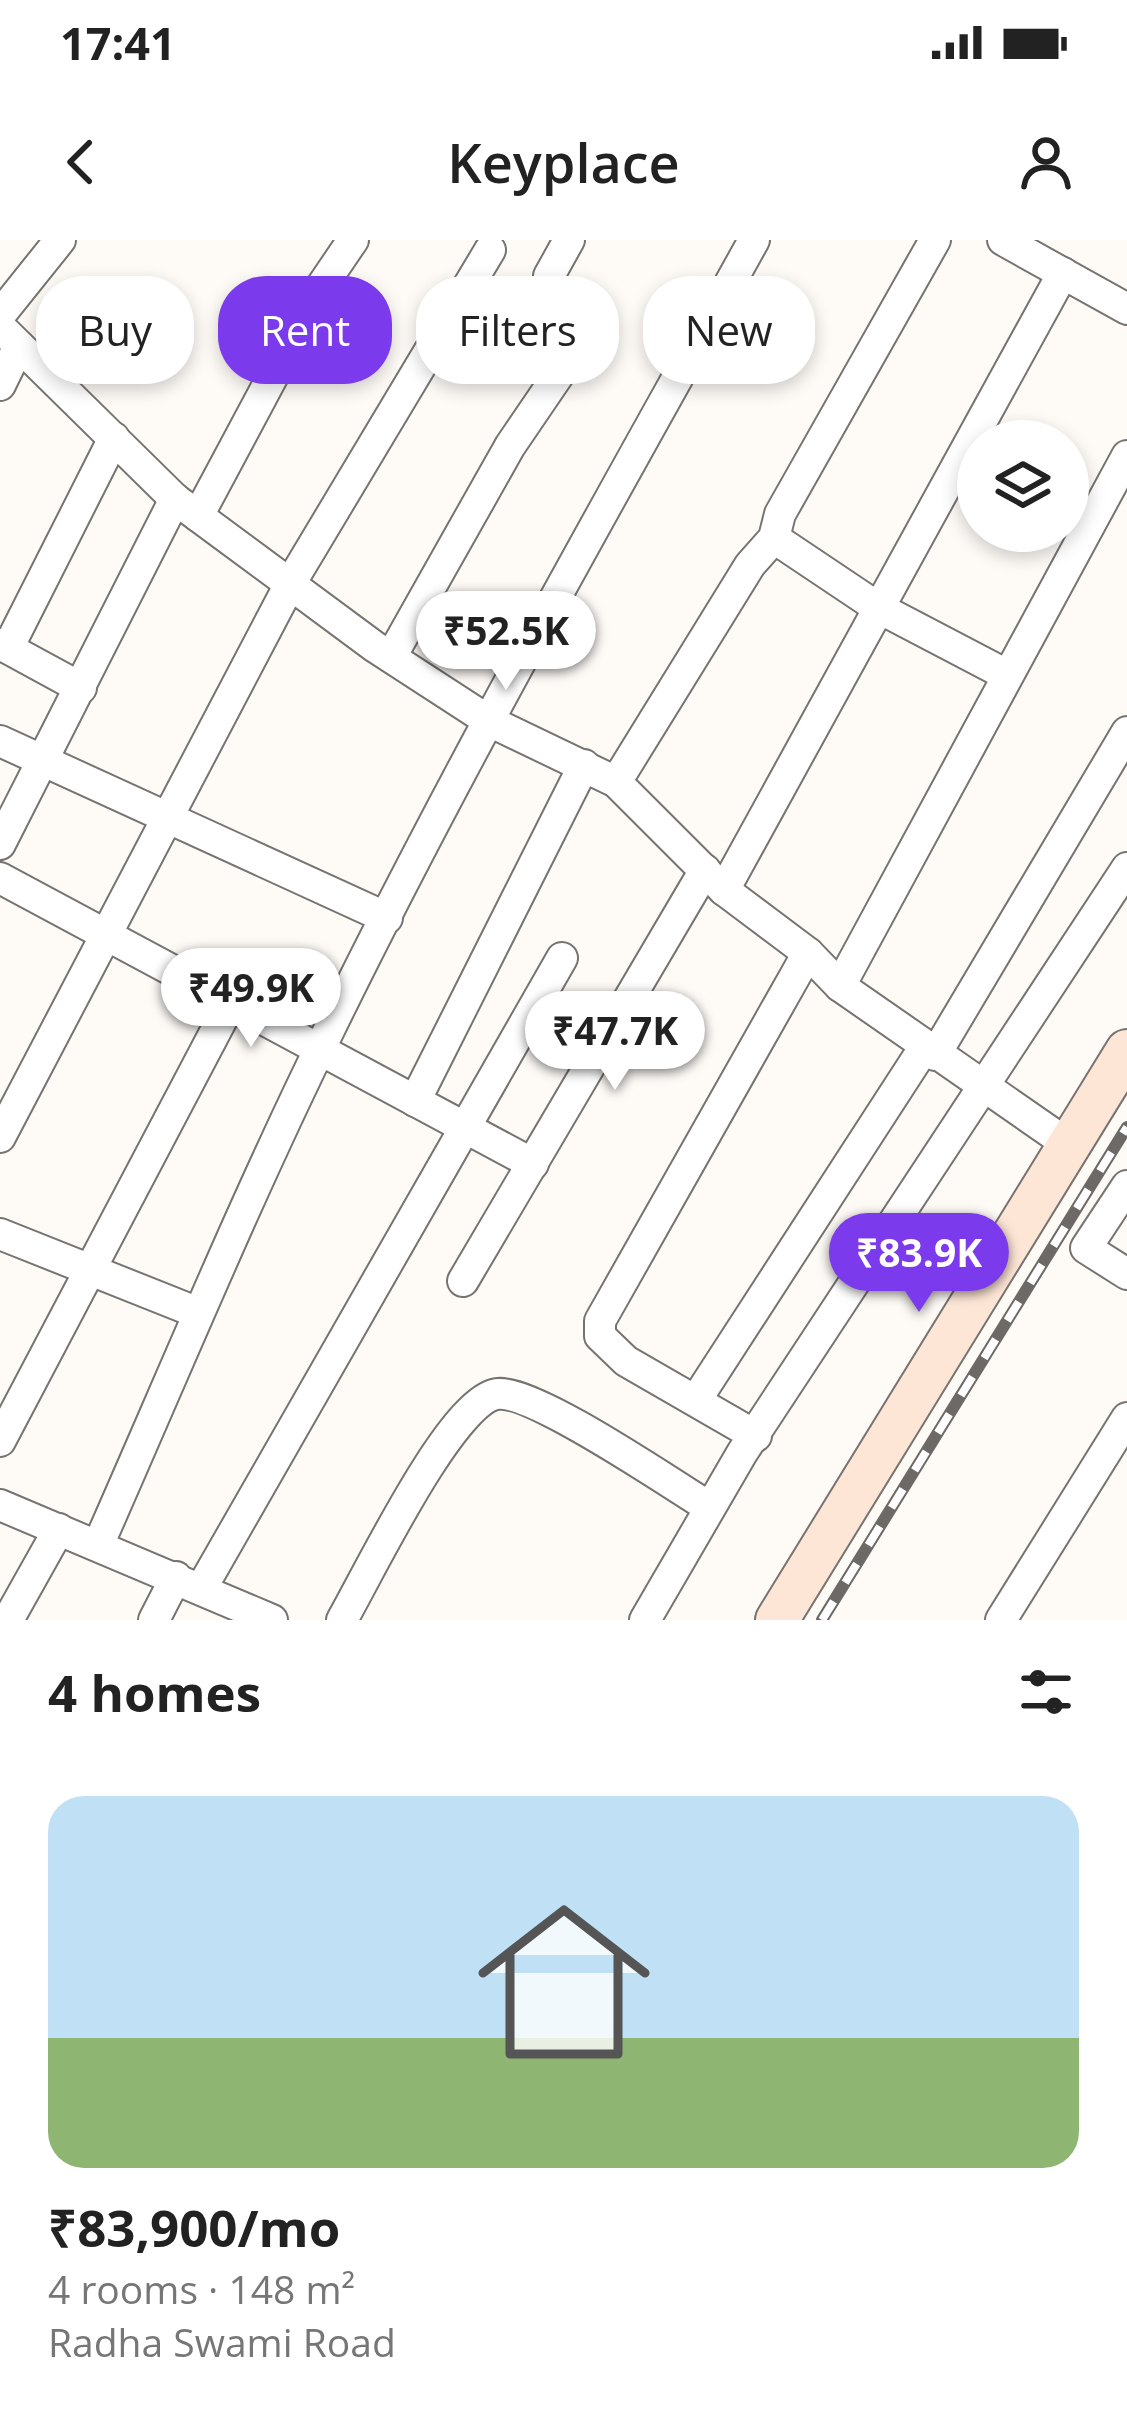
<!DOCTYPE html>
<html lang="en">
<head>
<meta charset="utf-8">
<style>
  :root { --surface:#fff; --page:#f6f6f6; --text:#222; --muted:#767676; --line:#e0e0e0; --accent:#7c3aed }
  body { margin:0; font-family:"Open Sans",sans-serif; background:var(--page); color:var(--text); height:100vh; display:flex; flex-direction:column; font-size:45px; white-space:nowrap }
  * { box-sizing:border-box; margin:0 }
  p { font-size:39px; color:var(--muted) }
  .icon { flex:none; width:66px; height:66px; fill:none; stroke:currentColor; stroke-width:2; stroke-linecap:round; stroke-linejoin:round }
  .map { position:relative; height:1380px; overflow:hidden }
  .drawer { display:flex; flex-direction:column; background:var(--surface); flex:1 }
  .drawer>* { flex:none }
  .top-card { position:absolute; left:36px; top:36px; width:1056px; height:108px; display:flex; gap:24px }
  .fabs { position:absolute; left:957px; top:180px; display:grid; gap:24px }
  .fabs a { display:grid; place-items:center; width:132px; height:132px; border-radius:50%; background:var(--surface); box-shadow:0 6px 18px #0003; font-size:60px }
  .price { position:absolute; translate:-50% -102px; padding:0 27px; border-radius:42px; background:#fff; color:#222; font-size:39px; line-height:78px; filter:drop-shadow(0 3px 6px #0008) }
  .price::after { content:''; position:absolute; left:50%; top:72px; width:36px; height:27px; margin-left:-18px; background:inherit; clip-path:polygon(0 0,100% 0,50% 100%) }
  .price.selected { background:var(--accent); color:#fff }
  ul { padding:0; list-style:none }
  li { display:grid; align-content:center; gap:24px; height:636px; padding:0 48px }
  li+li { border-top:3px solid var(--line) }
  li span { display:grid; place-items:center; height:372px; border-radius:36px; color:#555 }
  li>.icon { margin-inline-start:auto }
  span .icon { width:216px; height:216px; fill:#fffc; stroke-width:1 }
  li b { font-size:51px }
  h2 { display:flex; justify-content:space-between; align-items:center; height:144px; padding:0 48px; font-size:51px }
  .chip { padding:0 42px; border-radius:48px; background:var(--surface); box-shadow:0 6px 18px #0003; font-size:42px; line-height:108px }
  .chip.selected { background:var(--accent); color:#fff }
  .status { display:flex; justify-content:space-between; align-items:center; height:84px; padding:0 60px; background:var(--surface); direction:ltr }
  .status svg { height:33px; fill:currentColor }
  header { display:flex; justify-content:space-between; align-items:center; height:156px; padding:0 48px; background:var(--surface); font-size:54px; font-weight:600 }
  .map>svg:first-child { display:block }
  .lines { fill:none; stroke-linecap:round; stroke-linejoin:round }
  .street-casing { stroke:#767370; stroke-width:34 }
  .secondary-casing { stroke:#767370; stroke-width:46 }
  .street { stroke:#fff; stroke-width:30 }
  .secondary { stroke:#fee6d6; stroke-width:42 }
  .rail-casing { stroke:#6c6967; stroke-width:12 }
  .rail { stroke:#fff; stroke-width:8; stroke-dasharray:22; stroke-linecap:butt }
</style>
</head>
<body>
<div class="status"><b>17:41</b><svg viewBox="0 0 49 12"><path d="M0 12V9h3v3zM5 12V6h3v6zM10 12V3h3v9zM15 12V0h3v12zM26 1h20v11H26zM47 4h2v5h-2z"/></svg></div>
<header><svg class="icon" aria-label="back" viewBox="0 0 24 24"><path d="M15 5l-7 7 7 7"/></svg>Keyplace<svg class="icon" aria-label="person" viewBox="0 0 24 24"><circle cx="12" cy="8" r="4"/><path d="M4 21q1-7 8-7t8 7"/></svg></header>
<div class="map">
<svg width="1127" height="1380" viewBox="0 0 1127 1380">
  <rect width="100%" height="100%" fill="#fefaf6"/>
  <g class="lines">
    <!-- street casing -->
    <g class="street-casing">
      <g id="street">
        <path d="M1003 0 1127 69"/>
        <path d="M549 36 569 0"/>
        <path d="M0 75 60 0"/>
        <path d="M0 87 175 259 375 407 489 481 616 542 724 650 808 713 840 746 1069 905"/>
        <path d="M0 145 19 106"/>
        <path d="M198 276 317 53 353 0"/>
        <path d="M774 298 877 367 1005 434"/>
        <path d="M0 404 81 448"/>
        <path d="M8 408 114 198"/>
        <path d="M391 417 510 206 576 109"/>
        <path d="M0 501 387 678"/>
        <path d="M616 542 750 325 774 298 780 274 935 0"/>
        <path d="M0 604 175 259"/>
        <path d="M0 638 533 924"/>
        <path d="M724 650 1063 33"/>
        <path d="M840 746 1127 216"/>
        <path d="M935 815 1127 492"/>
        <path d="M415 861 584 525"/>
        <path d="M0 897 290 344 490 10"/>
        <path d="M1127 946 1086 1008 1127 1034"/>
        <path d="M0 994 196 1072"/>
        <path d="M463 1041 705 630"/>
        <path d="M696 1160 924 808"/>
        <path d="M756 1196 626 1121 600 1096V1081L808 713"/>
        <path d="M0 1201 231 762"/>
        <path d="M0 1265 272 1380"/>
        <path d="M99 1303C175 1131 246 958 329 790 460 522 609 262 754 0"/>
        <path d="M201 1349 562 718"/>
        <path d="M8 1380 59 1289"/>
        <path d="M154 1380 176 1337"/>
        <path d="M342 1380C368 1335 451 1161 497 1154 533 1149 671 1244 709 1267"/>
        <path d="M645 1380 742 1213 1127 628"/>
        <path d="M1001 1380 1127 1178"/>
      </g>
    </g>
    <!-- secondary casing -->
    <g class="secondary-casing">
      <path id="secondary" d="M777 1380 1127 811"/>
    </g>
    <!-- street -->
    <use href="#street" class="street"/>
    <!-- secondary -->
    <use href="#secondary" class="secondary"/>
    <!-- rail casing -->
    <g class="rail-casing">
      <path id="rail" d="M822 1380 1127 887"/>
    </g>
    <!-- rail -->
    <use href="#rail" class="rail"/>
  </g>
</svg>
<div class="fabs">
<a><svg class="icon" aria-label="layers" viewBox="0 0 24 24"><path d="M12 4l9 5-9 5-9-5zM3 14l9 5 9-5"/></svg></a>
</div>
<b class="price" style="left:506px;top:453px">₹52.5K</b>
<b class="price" style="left:251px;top:810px">₹49.9K</b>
<b class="price" style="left:615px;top:853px">₹47.7K</b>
<b class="price selected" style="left:919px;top:1075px">₹83.9K</b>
<div class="top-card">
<a class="chip">Buy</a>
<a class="chip selected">Rent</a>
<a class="chip">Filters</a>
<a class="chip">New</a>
</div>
</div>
<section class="drawer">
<h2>4 homes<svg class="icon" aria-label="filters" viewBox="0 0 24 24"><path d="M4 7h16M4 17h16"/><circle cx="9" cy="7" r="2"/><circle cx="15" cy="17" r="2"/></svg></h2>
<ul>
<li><span style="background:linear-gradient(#bfe0f5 65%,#8fb573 0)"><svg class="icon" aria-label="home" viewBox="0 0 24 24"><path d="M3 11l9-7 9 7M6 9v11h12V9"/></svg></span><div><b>₹83,900/mo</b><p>4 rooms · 148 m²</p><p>Radha Swami Road</p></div></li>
</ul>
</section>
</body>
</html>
